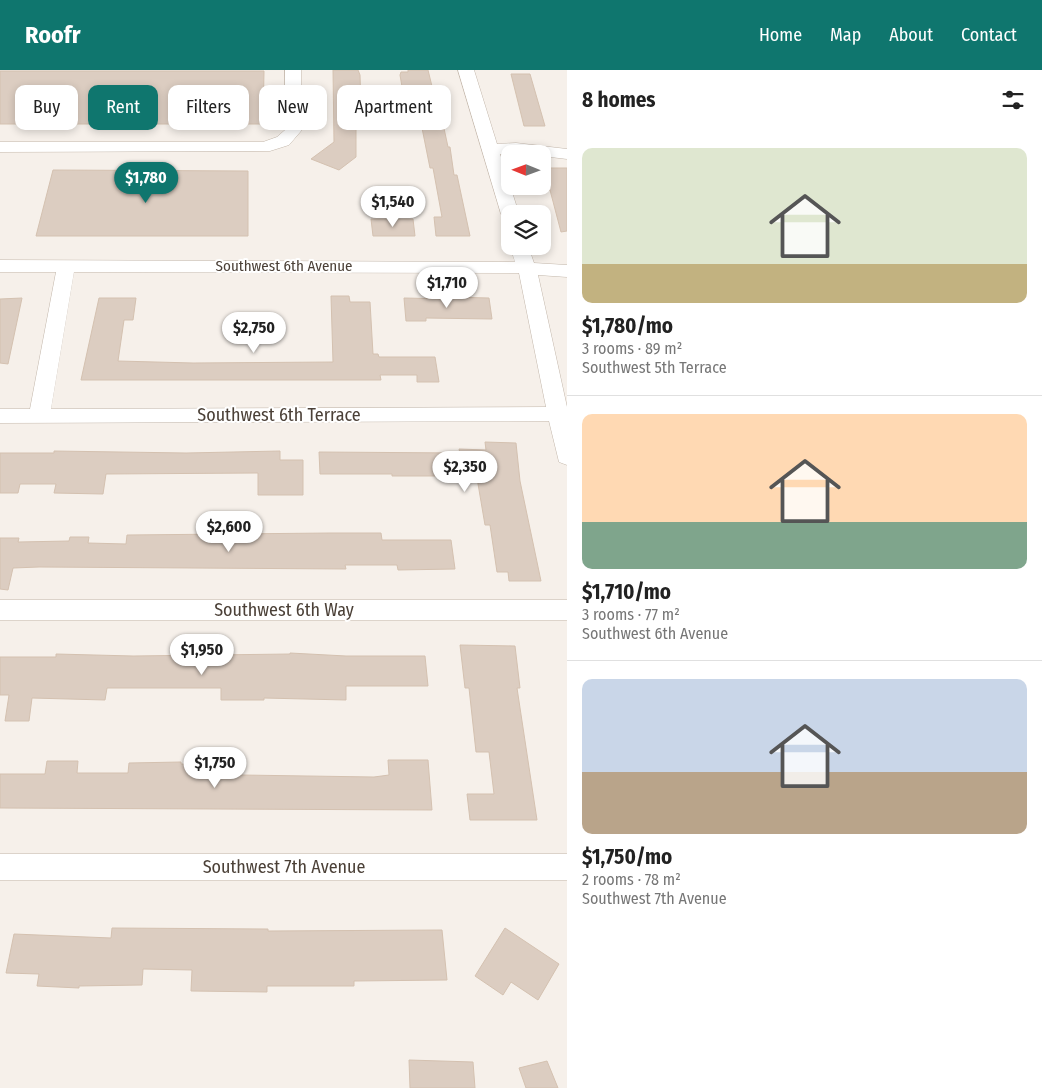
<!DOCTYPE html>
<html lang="en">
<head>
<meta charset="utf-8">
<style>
  :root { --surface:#fff; --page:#f6f6f6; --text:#222; --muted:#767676; --line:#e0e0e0; --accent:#0f766e }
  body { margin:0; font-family:"Fira Sans Condensed",sans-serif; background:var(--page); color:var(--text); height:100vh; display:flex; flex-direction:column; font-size:19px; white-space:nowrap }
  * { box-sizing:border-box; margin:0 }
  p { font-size:16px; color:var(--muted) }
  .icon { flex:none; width:28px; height:28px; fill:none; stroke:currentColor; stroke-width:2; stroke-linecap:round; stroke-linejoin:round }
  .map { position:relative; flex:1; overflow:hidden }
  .side { display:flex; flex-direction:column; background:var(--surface); width:475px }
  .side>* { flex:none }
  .top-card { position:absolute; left:15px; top:15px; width:475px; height:45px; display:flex; gap:10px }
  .needle { width:32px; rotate:271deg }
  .fabs { position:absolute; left:501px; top:75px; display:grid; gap:10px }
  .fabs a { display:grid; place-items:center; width:50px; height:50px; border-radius:10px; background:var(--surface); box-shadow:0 2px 8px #0003; font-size:25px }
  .price { position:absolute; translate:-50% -42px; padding:0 11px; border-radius:18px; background:#fff; color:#222; font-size:16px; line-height:32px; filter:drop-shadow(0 1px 2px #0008) }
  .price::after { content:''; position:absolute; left:50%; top:30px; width:15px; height:11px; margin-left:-8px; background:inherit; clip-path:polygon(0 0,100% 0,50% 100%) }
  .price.selected { background:var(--accent); color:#fff }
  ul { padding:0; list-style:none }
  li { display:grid; align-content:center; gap:10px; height:265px; padding:0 15px }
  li+li { border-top:1px solid var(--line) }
  li span { display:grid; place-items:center; height:155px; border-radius:10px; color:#555 }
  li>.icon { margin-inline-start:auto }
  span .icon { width:90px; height:90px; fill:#fffc; stroke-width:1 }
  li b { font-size:21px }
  h2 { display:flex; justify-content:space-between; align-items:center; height:60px; padding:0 15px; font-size:21px }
  .chip { padding:0 18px; border-radius:10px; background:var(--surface); box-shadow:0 2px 8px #0003; font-size:18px; line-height:45px }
  .chip.selected { background:var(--accent); color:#fff }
  header { display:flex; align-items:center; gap:30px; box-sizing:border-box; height:70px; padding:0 25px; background:var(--accent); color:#fff }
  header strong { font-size:24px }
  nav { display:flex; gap:28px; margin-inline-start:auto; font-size:18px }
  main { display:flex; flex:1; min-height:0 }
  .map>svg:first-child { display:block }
  .building { fill:#dccdc1; stroke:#d4c1b0 }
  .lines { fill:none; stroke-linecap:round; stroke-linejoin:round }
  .minor-casing { stroke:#c3b7ab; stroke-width:1 }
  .minor { fill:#fff; fill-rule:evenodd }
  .labels { text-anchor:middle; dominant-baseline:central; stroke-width:4; stroke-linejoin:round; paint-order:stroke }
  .far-street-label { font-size:15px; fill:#4b4037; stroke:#fff }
  .street-label { font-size:18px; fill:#4b4037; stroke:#fff }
</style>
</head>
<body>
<header>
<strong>Roofr</strong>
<nav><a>Home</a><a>Map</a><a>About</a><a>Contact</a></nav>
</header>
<main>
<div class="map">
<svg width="567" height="1018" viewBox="0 0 567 1018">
  <rect width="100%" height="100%" fill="#f6f0ea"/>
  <!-- building -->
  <g class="building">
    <path d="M333 0H358L360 5 361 38H356V87L339 100 311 89 334 72Z"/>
    <path d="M408 0H428L440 49H442L448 77H450L454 105H457L470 166H436L434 147H442L433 98H430L419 43 417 40H406L400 5 401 2H408Z"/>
    <path d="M0 1H264L263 54H0Z"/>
    <path d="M511 4H530L545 56H524Z"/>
    <path d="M542 98H567V161L561 162 550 120H547Z"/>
    <path d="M53 100 248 101V166H36Z"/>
    <path d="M371 149H413L415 166H373Z"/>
    <path d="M331 226H349L350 232H370L373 284H378L379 287H435L439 312H417V305H380L381 310H81L99 228H136L133 250H124L118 291 193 293 333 292Z"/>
    <path d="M448 227 489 228 492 249 426 248V251H406L404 228 448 229Z"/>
    <path d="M22 228 8 294 0 293V229Z"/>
    <path d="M485 372 516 373 520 411 541 511H509L508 502H497L490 455H485L477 408H461V406H392V404H320L319 382 460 383 459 379 486 380Z"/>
    <path d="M54 381 186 383 280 381V390H303V425H258V403L106 404 103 424 54 423 56 414H20L18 423H0V383H54Z"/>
    <path d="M330 463H381L382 470H451L455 499 398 500 397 495H345L346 499 39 497 13 498 8 520 0 519V468H19L18 472 69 471 70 467H89L88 473 126 474 127 465Z"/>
    <path d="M460 575 515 576 520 618H517L537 750H470L467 724H494L489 682H476L469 618H465Z"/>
    <path d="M290 583 346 586H425L428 616H346V630L264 628V630H221V618H107L105 630 32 628 29 651H5L9 625H0V587H56V584L133 586 290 584Z"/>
    <path d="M388 690H428L432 740 0 738V704H45L47 691H78L77 703H128L129 693 181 692V694L241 695V705L374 707 389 705Z"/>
    <path d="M112 858 268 859V861L442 860 447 910 354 911V916H267V922L191 921 192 900 143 899 142 915 79 916V918L37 916 39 904 6 903 14 864 111 868Z"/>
    <path d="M505 858 559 894 538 930 511 912 503 925 475 906Z"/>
    <path d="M409 990 473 992 475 1018H410Z"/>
    <path d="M547 991 558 1018H526L519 998Z"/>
  </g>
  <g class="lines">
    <!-- minor casing -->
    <g class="minor-casing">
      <g id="minor">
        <path d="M285 0H301V61L289 75 270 81 0 82V72H263L277 67 285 60Z"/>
        <path d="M458 0H474L497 74 516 73 567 79V89L542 86V84H500L519 144H510V149L504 148 501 144Z"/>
        <path d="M510 176H528L534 193 567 195V207L538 205 567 337V395L559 392 549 351 0 353V339H30L56 202H0V190L515 192ZM74 202 519 203 546 337 51 339Z"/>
        <rect x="0" y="530" width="567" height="20"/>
        <rect x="0" y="784" width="567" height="26"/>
      </g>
    </g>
    <!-- minor -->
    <use href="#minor" class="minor"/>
  </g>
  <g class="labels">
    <!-- far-street labels -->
    <g class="far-street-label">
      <text x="284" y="196">Southwest 6th Avenue</text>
    </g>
    <!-- street labels -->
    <g class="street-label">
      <text x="279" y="345">Southwest 6th Terrace</text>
      <text x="284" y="540">Southwest 6th Way</text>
      <text x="284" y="797">Southwest 7th Avenue</text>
    </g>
  </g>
</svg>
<div class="fabs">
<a><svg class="needle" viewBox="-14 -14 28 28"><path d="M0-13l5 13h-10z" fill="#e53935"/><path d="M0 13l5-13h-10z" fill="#767676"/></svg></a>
<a><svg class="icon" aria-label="layers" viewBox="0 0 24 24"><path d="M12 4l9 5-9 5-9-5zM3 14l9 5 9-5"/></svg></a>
</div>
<b class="price selected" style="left:146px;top:134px">$1,780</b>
<b class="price" style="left:393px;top:158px">$1,540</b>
<b class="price" style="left:447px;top:239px">$1,710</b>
<b class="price" style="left:254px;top:284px">$2,750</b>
<b class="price" style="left:465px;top:423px">$2,350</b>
<b class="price" style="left:229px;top:483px">$2,600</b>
<b class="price" style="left:202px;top:606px">$1,950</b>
<b class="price" style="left:215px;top:719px">$1,750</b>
<div class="top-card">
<a class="chip">Buy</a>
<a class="chip selected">Rent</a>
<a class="chip">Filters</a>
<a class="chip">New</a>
<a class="chip">Apartment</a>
</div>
</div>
<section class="side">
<h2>8 homes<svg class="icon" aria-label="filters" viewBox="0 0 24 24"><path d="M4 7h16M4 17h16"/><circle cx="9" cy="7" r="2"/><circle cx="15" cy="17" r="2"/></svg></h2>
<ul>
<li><span style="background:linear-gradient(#dfe7d0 75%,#c2b280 0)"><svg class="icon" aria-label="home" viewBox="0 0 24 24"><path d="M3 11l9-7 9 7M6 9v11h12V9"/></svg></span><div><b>$1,780/mo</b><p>3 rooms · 89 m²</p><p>Southwest 5th Terrace</p></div></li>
<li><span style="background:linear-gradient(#ffd9b3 70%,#7fa58c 0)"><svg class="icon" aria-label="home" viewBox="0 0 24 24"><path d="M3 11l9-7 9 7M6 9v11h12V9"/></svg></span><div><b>$1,710/mo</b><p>3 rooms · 77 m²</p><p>Southwest 6th Avenue</p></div></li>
<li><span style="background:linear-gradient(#c9d6e8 60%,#b9a48a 0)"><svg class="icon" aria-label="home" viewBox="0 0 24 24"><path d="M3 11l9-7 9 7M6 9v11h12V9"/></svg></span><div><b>$1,750/mo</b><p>2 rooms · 78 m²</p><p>Southwest 7th Avenue</p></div></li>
</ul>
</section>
</main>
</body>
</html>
